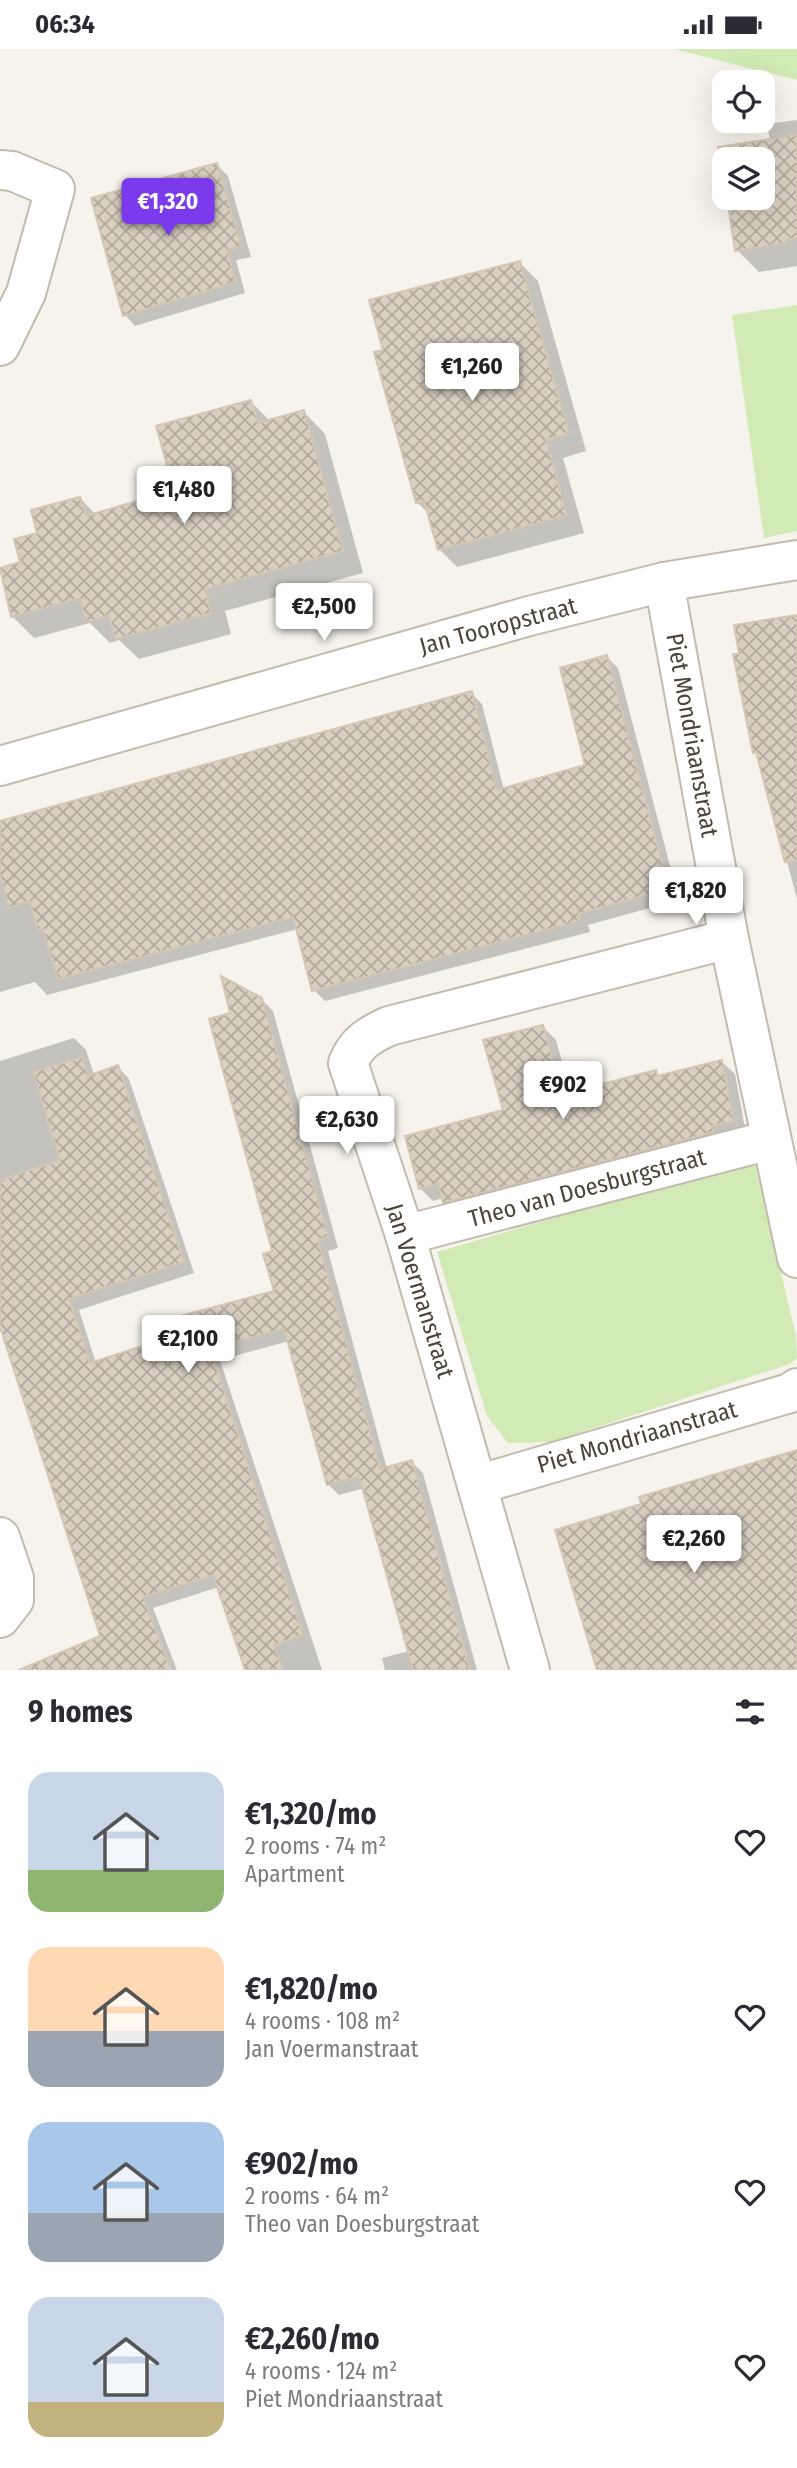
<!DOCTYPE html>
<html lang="en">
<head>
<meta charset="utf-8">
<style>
  :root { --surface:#fff; --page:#f7f7f7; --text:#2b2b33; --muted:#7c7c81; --accent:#7c3aed }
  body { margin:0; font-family:"Fira Sans Condensed",sans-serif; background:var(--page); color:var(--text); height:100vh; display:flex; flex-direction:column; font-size:26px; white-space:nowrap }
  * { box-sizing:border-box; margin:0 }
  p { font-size:23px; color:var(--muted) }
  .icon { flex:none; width:38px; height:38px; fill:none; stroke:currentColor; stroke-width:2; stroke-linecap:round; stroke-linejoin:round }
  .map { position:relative; height:1621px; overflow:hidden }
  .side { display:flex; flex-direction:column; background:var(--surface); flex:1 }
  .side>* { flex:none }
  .fabs { position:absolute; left:712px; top:21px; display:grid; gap:14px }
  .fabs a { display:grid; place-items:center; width:63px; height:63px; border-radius:14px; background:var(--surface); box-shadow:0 7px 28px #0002; font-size:35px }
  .price { position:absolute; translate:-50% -60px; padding:0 16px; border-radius:7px; background:#fff; color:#222; font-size:23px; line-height:46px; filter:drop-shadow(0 2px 4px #0008) }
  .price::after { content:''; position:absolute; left:50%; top:42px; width:21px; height:16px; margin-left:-10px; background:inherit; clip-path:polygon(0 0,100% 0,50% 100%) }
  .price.current { background:var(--accent); color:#fff }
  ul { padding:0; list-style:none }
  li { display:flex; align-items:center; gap:21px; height:175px; padding:0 28px }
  li span { display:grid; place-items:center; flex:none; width:196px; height:140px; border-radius:21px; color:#555 }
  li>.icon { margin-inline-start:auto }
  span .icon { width:84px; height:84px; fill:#fffc; stroke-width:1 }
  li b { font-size:30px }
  h2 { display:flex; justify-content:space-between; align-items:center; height:84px; padding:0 28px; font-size:30px }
  .status { display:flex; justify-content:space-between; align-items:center; height:49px; padding:0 35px; background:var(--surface); direction:ltr }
  .status svg { height:19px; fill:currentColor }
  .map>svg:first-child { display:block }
  .grass { fill:#d2eab5 }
  .shadow { fill:#0003 }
  .building { fill:url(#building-cross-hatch); stroke:#d3c7b4; stroke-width:2 }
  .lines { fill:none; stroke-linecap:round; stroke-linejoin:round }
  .minor-casing { stroke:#c2bbae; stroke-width:42 }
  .minor { stroke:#fff; stroke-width:38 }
  .labels { text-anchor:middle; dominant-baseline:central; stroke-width:7; stroke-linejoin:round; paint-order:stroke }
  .street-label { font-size:24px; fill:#4b4439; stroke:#fff }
</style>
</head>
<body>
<div class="status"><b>06:34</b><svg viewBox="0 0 49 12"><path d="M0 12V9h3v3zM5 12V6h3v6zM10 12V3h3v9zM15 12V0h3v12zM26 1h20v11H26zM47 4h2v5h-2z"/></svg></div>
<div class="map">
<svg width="797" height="1621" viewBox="0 0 797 1621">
  <defs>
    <pattern id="building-cross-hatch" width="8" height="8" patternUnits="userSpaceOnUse" patternTransform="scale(1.75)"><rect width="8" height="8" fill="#d8cfc1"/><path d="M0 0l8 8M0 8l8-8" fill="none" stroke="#b1aa9e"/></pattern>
  </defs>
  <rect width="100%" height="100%" fill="#f6f3ec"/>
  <!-- grass -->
  <g class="grass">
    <path d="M674 0H797V31Z"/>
    <path d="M797 256V482L764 489 732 266Z"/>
    <path d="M754 1111 796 1287 797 1309 790 1315 551 1393 508 1394 487 1367 437 1203Z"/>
  </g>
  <!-- shadow -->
  <g class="shadow">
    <path d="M797 71V217L759 223 737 201 728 149H763V110H724V124L720 100 770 92 767 75Z"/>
    <path d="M217 116 228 127 251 208 236 211 245 244 135 277 125 266Z"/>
    <path d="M520 214 538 232 586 402 563 409 584 484 457 518 439 500 430 466 417 453 385 302Z"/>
    <path d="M251 353 270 372 304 363 325 385 363 524 225 562 231 585 139 610 119 591 110 594 90 574 34 589 12 567 0 521 22 514 39 485 80 449 96 466 176 442Z"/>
    <path d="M797 568V850L759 707 755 703 741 606Z"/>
    <path d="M607 608 618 619 679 851 588 876 590 883 325 952 314 941 298 880 47 946 35 933 0 943V774L471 644 482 655 504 741 587 717Z"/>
    <path d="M261 950 273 962 338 1199 328 1202 387 1420 412 1413 423 1424 477 1621H385L382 1609 409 1602 365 1439 339 1446 328 1435 289 1292 220 1311 322 1621H246L219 1538 153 1559 177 1621H17L102 1588 0 1270V1012L74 989 86 1001 94 1026 118 1018 129 1030 194 1224 79 1261 96 1314 185 1285 276 1243 274 1203 232 966Z"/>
    <path d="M543 978 556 991 571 1045 655 1023 660 1028 722 1013 735 1025 746 1084 457 1165 443 1149 433 1152 420 1139 505 1063Z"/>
  </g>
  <!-- building -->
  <g class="building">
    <path d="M797 86V189L786 191V194L735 202 727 149H763V110H724V135L718 98Z"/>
    <path d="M217 114 241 197 227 201 236 233 123 267 91 149Z"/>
    <path d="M520 212 569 384 546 391 567 466 438 501 424 452 416 454 374 303 383 301 369 251Z"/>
    <path d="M251 351 258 374 304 361 343 502 205 540 211 564 116 590 109 566 86 573 80 549 11 568 0 519 20 513 14 490 37 484 31 461 80 448 86 467 174 441 156 377Z"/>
    <path d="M797 566V811L785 813 756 703 753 704 733 605H739L734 576Z"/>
    <path d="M607 606 669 840 578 865 580 872 312 942 293 868 58 930 43 880 38 881 30 852 9 859 0 826V772L472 642 497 741 585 716 560 619Z"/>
    <path d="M221 927 262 949 328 1188 318 1191 380 1420 412 1411 470 1621H413L359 1427 327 1436 284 1280 210 1299 303 1586 274 1596 283 1621H245L213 1526 143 1548 171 1621H19L100 1587 0 1278V1131L60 1111 33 1023 82 1008 88 1027 118 1016 184 1213 69 1250 90 1314 183 1284 177 1268 274 1242 263 1205 272 1202 209 970 230 964Z"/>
    <path d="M543 976 563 1045 656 1021 657 1027 722 1011 734 1072 712 1077 714 1083 443 1154 438 1134 419 1140 405 1087 503 1061 483 991Z"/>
    <path d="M797 1401V1621H597L555 1481 641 1455 639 1448Z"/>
  </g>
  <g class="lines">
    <!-- minor casing -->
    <g class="minor-casing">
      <g id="minor">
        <path d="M0 121 12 122 55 140 26 244 0 297"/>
        <path d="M664 533 729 890 797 1209"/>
        <path d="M0 717 529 567 664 533 797 511"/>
        <path d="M405 1186 770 1091"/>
        <path d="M477 1436 790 1344 797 1339"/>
        <path d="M0 1488 14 1529V1551L0 1569"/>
        <path d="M530 1621 405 1186 348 1014C356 994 369 986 389 977L729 890"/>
      </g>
    </g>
    <!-- minor -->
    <use href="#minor" class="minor"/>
  </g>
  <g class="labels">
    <!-- street labels -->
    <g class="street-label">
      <text transform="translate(498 577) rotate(-15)">Jan Tooropstraat</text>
      <text transform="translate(692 686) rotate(80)">Piet Mondriaanstraat</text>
      <text transform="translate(587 1139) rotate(-15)">Theo van Doesburgstraat</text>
      <text transform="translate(420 1242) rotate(73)">Jan Voermanstraat</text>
      <text transform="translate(637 1388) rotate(-16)">Piet Mondriaanstraat</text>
    </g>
  </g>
</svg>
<div class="fabs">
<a><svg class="icon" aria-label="locate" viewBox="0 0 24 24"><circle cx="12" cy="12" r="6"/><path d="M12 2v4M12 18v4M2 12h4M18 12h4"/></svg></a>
<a><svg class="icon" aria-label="layers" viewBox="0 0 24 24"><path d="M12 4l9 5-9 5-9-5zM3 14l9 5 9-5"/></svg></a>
</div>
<b class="price current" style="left:168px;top:189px">€1,320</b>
<b class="price" style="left:472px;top:354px">€1,260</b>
<b class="price" style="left:184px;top:477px">€1,480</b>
<b class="price" style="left:324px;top:594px">€2,500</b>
<b class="price" style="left:696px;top:878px">€1,820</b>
<b class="price" style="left:563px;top:1072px">€902</b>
<b class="price" style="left:347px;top:1107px">€2,630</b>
<b class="price" style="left:188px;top:1326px">€2,100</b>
<b class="price" style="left:694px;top:1526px">€2,260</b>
</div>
<section class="side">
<h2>9 homes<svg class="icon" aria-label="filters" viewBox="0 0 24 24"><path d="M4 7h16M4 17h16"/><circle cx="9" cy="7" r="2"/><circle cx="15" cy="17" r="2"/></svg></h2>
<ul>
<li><span style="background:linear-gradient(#c9d6e8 70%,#8fb573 0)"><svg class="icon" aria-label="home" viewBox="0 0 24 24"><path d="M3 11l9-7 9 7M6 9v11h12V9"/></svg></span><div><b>€1,320/mo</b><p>2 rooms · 74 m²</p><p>Apartment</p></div><svg class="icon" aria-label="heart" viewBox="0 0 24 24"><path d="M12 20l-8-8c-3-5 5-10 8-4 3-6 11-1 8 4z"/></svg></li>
<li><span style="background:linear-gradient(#ffd9b3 60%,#9aa5b1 0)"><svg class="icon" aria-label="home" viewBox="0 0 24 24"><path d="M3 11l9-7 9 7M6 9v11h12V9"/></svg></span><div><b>€1,820/mo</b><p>4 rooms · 108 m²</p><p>Jan Voermanstraat</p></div><svg class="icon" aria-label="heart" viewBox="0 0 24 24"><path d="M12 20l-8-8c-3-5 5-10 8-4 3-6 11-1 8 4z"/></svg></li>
<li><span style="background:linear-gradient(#a9c7e8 65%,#9aa5b1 0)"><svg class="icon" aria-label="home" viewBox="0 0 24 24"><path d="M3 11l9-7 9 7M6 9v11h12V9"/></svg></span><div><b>€902/mo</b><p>2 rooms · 64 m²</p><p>Theo van Doesburgstraat</p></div><svg class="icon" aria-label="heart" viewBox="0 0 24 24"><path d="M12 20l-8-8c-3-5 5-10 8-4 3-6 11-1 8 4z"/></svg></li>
<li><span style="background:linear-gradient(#c9d6e8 75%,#c2b280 0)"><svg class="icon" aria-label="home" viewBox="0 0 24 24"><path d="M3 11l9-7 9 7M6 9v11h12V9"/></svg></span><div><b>€2,260/mo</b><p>4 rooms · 124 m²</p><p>Piet Mondriaanstraat</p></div><svg class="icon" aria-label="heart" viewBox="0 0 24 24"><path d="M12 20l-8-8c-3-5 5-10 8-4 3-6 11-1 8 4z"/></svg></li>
</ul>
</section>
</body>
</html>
